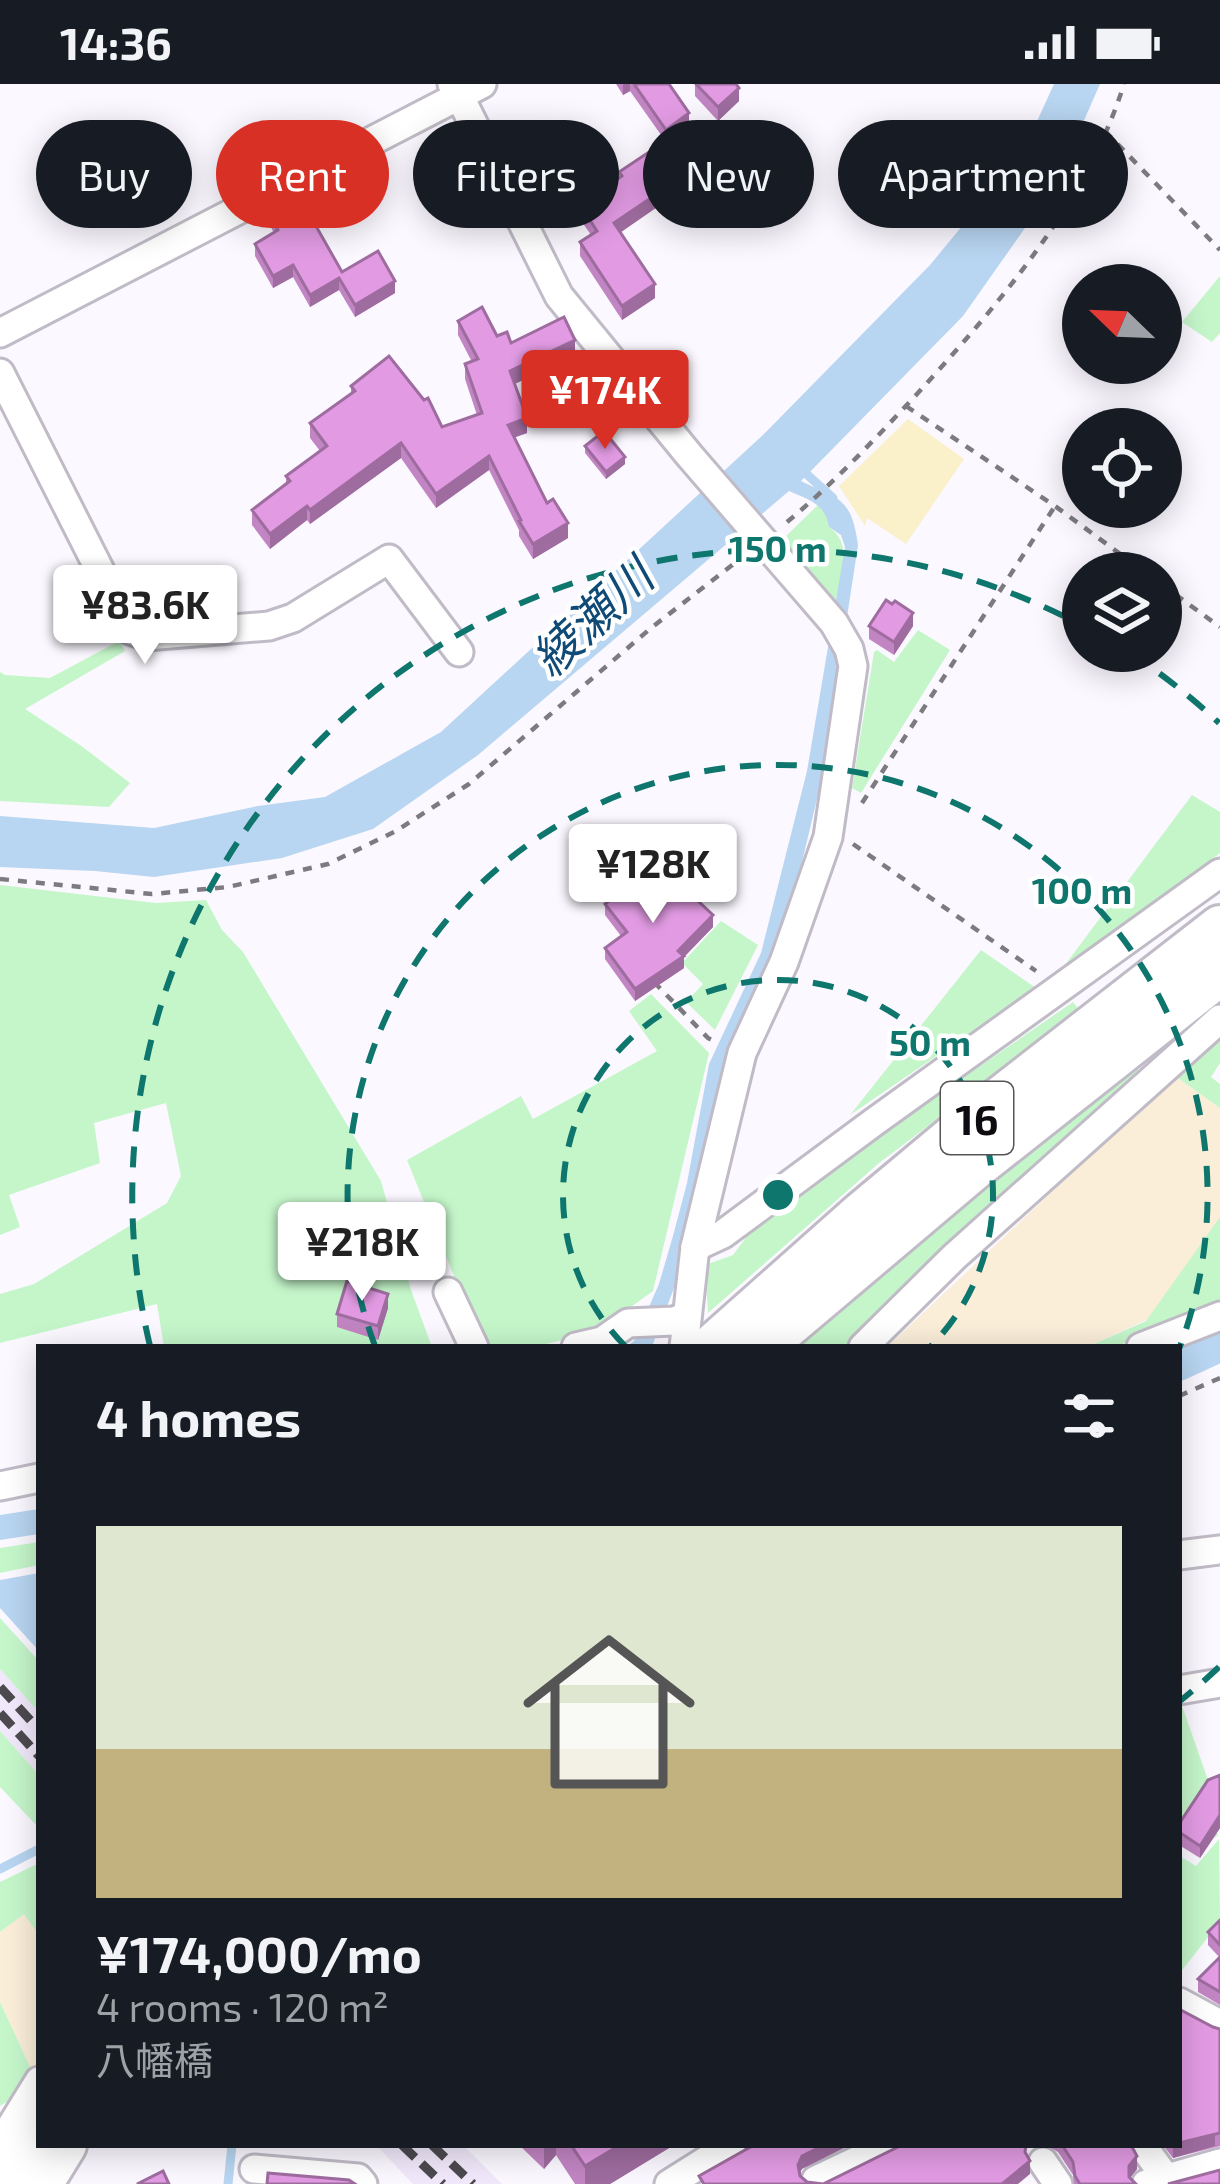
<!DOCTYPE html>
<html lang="en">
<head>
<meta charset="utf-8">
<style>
  :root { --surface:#171b24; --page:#242831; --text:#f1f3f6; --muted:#9ea1a6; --line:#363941; --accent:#d93025 }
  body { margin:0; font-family:"Exo 2","Noto Sans JP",sans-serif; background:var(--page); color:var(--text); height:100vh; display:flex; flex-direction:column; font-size:45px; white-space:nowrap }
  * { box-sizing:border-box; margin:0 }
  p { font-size:39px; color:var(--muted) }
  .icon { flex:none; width:66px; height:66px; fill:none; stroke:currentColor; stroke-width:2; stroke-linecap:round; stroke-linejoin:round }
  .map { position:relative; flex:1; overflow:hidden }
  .details { position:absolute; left:36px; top:1260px; width:1146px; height:804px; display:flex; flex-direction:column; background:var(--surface); border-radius:0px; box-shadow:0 6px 30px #0003 }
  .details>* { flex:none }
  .guide { position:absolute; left:36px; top:36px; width:1149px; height:108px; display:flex; gap:24px }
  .needle { width:78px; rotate:293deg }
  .fabs { position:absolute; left:1062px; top:180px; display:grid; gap:24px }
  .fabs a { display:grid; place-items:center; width:120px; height:120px; border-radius:50%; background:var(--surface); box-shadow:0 6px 30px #0003; font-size:60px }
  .price { position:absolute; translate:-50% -102px; padding:0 27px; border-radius:12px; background:#fff; color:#222; font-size:39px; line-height:78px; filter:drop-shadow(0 3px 6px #0008) }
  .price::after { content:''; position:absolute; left:50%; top:72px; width:36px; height:27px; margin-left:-18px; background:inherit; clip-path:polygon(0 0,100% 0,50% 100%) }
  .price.on { background:var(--accent); color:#fff }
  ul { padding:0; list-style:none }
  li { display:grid; align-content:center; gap:24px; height:636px; padding:0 60px }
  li+li { border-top:3px solid var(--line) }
  li span { display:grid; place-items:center; height:372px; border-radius:0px; color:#555 }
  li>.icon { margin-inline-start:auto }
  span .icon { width:216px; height:216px; fill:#fffc; stroke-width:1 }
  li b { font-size:51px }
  h2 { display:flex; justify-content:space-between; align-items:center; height:144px; padding:0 60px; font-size:51px }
  .pill { padding:0 42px; border-radius:54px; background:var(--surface); box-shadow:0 6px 30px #0003; font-size:42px; line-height:108px }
  .pill.on { background:var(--accent); color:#fff }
  .status { display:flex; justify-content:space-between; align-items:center; height:84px; padding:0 60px; background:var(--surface); direction:ltr }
  .status svg { height:33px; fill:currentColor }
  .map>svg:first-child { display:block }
  .built { fill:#f1e9fb }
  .industrial { fill:#faeed9 }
  .green { fill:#c5f6ca }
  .sand { fill:#faf0ca }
  .water { fill:#b8d5f1 }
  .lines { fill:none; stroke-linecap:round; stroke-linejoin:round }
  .stream { stroke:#b8d5f1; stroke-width:9 }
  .canal { stroke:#b8d5f1; stroke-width:30 }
  .minor-casing { stroke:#c0bbc6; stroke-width:33 }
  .highway-casing { stroke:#c0bbc6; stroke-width:48 }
  .path { stroke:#7d7b80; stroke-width:4.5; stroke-dasharray:9 9; stroke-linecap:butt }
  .minor { stroke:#fff; stroke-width:27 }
  .highway { stroke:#fff; stroke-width:42 }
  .rail { stroke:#4d4a4f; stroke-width:9; stroke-dasharray:18 9; stroke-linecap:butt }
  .wall { fill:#c285c3 }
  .shaded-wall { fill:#9e6c9f }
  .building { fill:#e29be3; stroke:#9e6c9f; stroke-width:3 }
  .ring { fill:none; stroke:#0f766e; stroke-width:6; stroke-dasharray:21 15 }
  .labels { text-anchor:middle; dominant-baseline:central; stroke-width:9; stroke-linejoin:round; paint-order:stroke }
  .shield { fill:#fff; stroke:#565457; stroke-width:3 }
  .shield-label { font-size:42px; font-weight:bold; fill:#0d0b0f }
  .water-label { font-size:48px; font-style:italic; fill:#104a76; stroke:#fff }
  .centre { fill:#0f766e; stroke:#fff; stroke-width:6 }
  .ring-label { font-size:36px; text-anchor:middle; font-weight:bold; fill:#0f766e; stroke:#fff; stroke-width:9; stroke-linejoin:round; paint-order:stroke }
</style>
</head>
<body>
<div class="status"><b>14:36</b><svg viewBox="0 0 49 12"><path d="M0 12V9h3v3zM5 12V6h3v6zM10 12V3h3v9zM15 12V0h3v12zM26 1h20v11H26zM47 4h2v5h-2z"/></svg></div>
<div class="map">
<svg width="1220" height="2100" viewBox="0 0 1220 2100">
  <rect width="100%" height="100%" fill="#fbf8ff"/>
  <!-- built -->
  <g class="built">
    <path d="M0 1585 39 1628V1691L0 1647Z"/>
    <path d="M376 2061H463L502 2100H413Z"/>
  </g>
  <!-- industrial -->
  <g class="industrial">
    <path d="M1175 992 1220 1024V1135L1150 1234 1087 1263H887Z"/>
    <path d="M25 1829 39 1851V1980L33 1989 0 1918V1848Z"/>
  </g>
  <!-- green -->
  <g class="green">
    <path d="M1220 192V249L1212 258 1182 238Z"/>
    <path d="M819 420 828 433 829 443C855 462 840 492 835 520L782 456Z"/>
    <path d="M918 546 950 566 861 709 852 704 874 568 877 566 894 578Z"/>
    <path d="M119 557 125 567 25 625 80 661 130 699 109 723 0 717V588L5 591 50 594Z"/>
    <path d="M1192 711 1220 728V769L1059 889Z"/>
    <path d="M0 801 156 819 206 816 222 846 243 868 381 1097 411 1206 432 1263H164L157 1220 0 1259V1210L34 1200 167 1119 181 1092 166 1019 94 1039 100 1079 9 1111 20 1143 0 1151Z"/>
    <path d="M721 837 758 861 715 946 686 918 703 900 682 879Z"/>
    <path d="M981 866 1036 904 850 1031Z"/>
    <path d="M651 910 709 969 653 1207 599 1246 535 1263H490L477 1249 407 1076 521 1012 533 1035 657 967 629 927Z"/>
    <path d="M1073 918 1080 927 879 1079 708 1229 705 1181 733 1171 761 1133Z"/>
    <path d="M1220 955V979L1211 993 1220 1000V1024L1175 992Z"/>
    <path d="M1134 981 1141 990 843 1263H791Z"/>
    <path d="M1220 1133V1217L1115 1263H1087L1146 1237Z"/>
    <path d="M39 1458V1481L0 1489V1464Z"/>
    <path d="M0 1534 39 1577V1628L0 1585Z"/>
    <path d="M1179 1613 1210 1702 1200 1708 1218 1751 1213 1755 1182 1736 1179 1739Z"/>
    <path d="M0 1647 39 1691V1744L0 1703Z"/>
    <path d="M1219 1755 1220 1838 1179 1890V1779L1183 1774 1196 1782Z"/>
    <path d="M39 1779V1851L24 1830 0 1848V1798Z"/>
    <path d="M0 1918 33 1989 14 2013 0 2022Z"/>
  </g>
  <!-- sand -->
  <path class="sand" d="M908 335 964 375 906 460 867 434 865 442 839 402Z"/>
  <!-- water -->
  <g class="water">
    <path d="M1054 0H1100L1056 100 963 232 801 397C839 416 851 412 858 461L823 690 784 853 775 879 733 955 677 1196 653 1260 650 1263H626L634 1257 659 1200 673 1152 687 1099 709 980 761 869 807 687 845 463 841 451 829 443C825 419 809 416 789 407L478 671 373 745 282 774 154 793 95 787 0 783V732L154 744 258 722 325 713 441 648 764 350 930 181 1023 68Z"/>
    <path d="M39 1425V1450L0 1456V1431Z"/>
    <path d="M39 1489V1567L0 1524V1496Z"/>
  </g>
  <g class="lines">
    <!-- stream -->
    <g class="stream">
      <path d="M801 385 833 414"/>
      <path d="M0 1785 39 1765"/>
      <path d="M228 2100 232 2061"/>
    </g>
    <!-- canal -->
    <path class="canal" d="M1179 1282 1220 1263"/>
    <!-- minor casing -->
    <g class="minor-casing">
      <g id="minor">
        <path d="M452 0 460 13 559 212 689 371 834 539 849 565 853 582 828 753 784 878 742 969 695 1163 684 1263"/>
        <path d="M0 249 482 0"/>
        <path d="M0 289 130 546 147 552 269 542 293 534 389 475 459 568"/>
        <path d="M695 1163 723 1150 874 1038 1220 789"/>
        <path d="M448 1208 474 1263"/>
        <path d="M576 1263 602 1257 628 1239 674 1237 687 1232"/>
        <path d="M863 1263 954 1173 1220 935"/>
        <path d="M1141 1263 1220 1232"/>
        <path d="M0 1402 39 1394"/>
        <path d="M1179 1471 1220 1466"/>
        <path d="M1179 1606 1220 1599"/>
        <path d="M1179 1918 1220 1940"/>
        <path d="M2 2057 39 1997"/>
        <path d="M1142 2061 1166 2094"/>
        <path d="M1043 2078 1058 2100"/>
        <path d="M254 2085 358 2094 363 2100"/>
        <path d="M816 2096 890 2061"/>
        <path d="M669 2100 731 2061"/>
        <path d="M1146 2100 1220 2079"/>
      </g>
    </g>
    <!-- highway casing -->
    <g class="highway-casing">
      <g id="highway">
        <path d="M711 1263 863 1128 985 1026 1220 843"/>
        <path d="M763 1263 976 1083 1220 890"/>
        <path d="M0 2098 39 2037"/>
        <path d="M41 2100 65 2061"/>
      </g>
    </g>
    <!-- path -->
    <g class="path">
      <path d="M1105 47 1220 166"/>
      <path d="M906 322 1055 422 1146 489"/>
      <path d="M787 438C834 399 876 354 917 310 999 220 1087 118 1124 0"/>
      <path d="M1161 500 1220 543"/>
      <path d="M862 719 1055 422"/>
      <path d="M853 760 1036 887"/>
      <path d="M0 795 152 810 228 803 328 780 396 747 469 700 651 544 740 475"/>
      <path d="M654 898 708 954 714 957"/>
      <path d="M1179 1312 1220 1294"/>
    </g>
    <!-- minor -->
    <use href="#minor" class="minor"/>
    <!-- highway -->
    <use href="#highway" class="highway"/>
    <!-- rail -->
    <g class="rail">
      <path d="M0 1603 32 1638"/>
      <path d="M0 1629 39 1672"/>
      <path d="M402 2061 443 2100"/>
      <path d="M432 2061 473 2100"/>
    </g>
  </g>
  <!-- wall -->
  <g class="wall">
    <path d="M616 0H669L689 41 666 58 630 7 623 11Z"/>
    <path d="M695 0 739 17 718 37 695 12Z"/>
    <path d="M619 88 679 108 620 148 655 214 622 236 580 172V158L591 151 580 135V121L619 94Z"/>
    <path d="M294 110 355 113 313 137 342 188 395 209 355 233 339 206 310 223 293 193 273 204 255 172V160L274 149 265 132V120Z"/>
    <path d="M458 237 511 259 575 271 515 300 527 349 514 353 547 419 568 454 533 475 519 452V446L489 386 436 424 401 374 310 440 307 436 270 465 252 441V426L286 400V392L320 367 310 354V339L351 309V302L442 343 477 331 465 295V280L472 278 458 251Z"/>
    <path d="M585 362 625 380 606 395 585 369Z"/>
    <path d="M869 542H913L894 571 869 555Z"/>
    <path d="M676 809 713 843 684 873V884L635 917 605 875V864L621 852 605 831V820Z"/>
    <path d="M388 1224 378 1256 337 1243V1230Z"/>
    <path d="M1220 1691V1744L1200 1774 1179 1761V1740Z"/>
    <path d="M1220 1836V1921L1198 1908V1895L1220 1874 1208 1861V1848Z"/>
    <path d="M1213 1943 1220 1945V2062L1173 2074 1163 2061H1179Z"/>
    <path d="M519 2061H674L610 2100H575L556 2071 544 2085Z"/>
    <path d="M1046 2061H1131L1137 2085 1130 2094 1136 2100H1074L1073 2091 1058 2068Z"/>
  </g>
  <!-- shaded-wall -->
  <g class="shaded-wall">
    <path d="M623 0H630V7L623 11Z"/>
    <path d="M739 4V17L718 37V23Z"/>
    <path d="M689 29V41L666 58V46Z"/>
    <path d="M679 95V108L614 153V139Z"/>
    <path d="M355 101V113L308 140V128Z"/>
    <path d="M293 181V193L273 204V192Z"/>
    <path d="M339 194V206L310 223V211Z"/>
    <path d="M395 197V209L355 233V221Z"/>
    <path d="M655 200V214L622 236V222Z"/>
    <path d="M575 256V271L510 302V287Z"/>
    <path d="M527 334V349L508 356V341Z"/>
    <path d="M401 359V374L310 440V426Z"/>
    <path d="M489 372V386L436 424V410Z"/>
    <path d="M625 373V380L606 395V388Z"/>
    <path d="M307 422V436L270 465V450Z"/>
    <path d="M568 439V454L533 475V460Z"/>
    <path d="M913 529V542L894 571V558Z"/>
    <path d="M713 831V843L684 873V884L635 917V905L678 867Z"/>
    <path d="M388 1210V1224L378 1256V1242Z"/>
    <path d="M1220 1731V1744L1200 1774V1762Z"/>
    <path d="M1215 2049V2062L1173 2074V2061H1179V2059Z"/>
    <path d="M544 2061H556V2071L544 2085Z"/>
    <path d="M620 2061H674L610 2100H585V2082Z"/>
    <path d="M824 2061H850L802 2085 798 2093V2081L802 2072Z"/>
    <path d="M1137 2072V2085L1129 2095V2082Z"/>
    <path d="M1030 2077V2090L1018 2100H1002Z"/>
  </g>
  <!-- building -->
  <g class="building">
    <path d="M634 0H669L689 29 666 46Z"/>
    <path d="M696 0H736L739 4 718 23Z"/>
    <path d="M658 62 679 95 614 139 655 200 622 222 580 158 597 147 580 121 622 92 619 88Z"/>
    <path d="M343 81 355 101 308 128 342 188 378 167 395 197 355 221 339 194 310 211 293 181 273 192 255 160 278 146 265 120 292 106 294 110Z"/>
    <path d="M482 223 497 252 507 248 511 259 564 233 575 256 510 287 527 334 508 341 547 419 553 415 568 439 533 460 519 437 521 436 489 372 436 410 401 359 310 426 307 422 270 450 252 426 290 397 286 392 327 362 310 339 355 307 351 302 389 272 424 316 428 314 442 343 482 329 465 280 478 275 458 237Z"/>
    <path d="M604 347 625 373 606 388 585 362Z"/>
    <path d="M886 516 892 520 895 517 913 529 894 558 869 542Z"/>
    <path d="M655 781 676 809 682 802 713 831 678 867 684 872 635 905 605 864 627 848 605 820Z"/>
    <path d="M347 1197 388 1210 378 1242 337 1230Z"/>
    <path d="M1220 1691V1731L1200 1762 1179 1748V1740L1208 1696Z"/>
    <path d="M1220 1836V1861L1208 1848Z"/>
    <path d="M1220 1873V1908L1198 1895Z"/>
    <path d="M1179 1925 1213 1943 1220 1945V2049L1179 2059Z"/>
    <path d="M571 2061H620L585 2082Z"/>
    <path d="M754 2061H824L802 2072 798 2081 800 2092 807 2098 823 2100 902 2061H1026L1025 2068 1030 2077 1002 2100H704L699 2092Z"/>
    <path d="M1062 2061H1131L1137 2072 1129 2082V2093L1136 2100H1080L1075 2092 1073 2078Z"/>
    <path d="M1220 2086V2100H1168Z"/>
    <path d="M163 2087 169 2100H137Z"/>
    <path d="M268 2089 349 2096 355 2100H267Z"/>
  </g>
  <!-- distance rings -->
  <g class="ring">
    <path d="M625 1262A215 215 0 1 1 931 1262"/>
    <path d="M375 1262A430 430 0 1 1 1179 1265"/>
    <path d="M1219 1583A646 646 0 0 1 1180 1617M150 1262A646 646 0 0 1 1081 541M1130 569A646 646 0 0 1 1219 639"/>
  </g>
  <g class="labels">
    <!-- shield labels -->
    <rect class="shield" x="941" y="998" width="72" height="72" rx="9"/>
    <g class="shield-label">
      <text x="977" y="1034">16</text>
    </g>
    <!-- water labels -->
    <g class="water-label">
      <text transform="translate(591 532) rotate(-43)">綾瀬川</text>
    </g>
  </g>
  <circle cx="778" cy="1111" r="18" class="centre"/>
  <g class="ring-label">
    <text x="778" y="478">150 m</text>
    <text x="1082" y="820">100 m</text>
    <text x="930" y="972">50 m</text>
  </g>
</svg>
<div class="fabs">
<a><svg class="needle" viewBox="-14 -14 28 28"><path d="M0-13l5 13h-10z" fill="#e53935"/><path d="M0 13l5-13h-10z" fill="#9ea1a6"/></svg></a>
<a><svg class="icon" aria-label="locate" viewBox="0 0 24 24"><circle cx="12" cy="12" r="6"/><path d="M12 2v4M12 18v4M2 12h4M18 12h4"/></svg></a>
<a><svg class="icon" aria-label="layers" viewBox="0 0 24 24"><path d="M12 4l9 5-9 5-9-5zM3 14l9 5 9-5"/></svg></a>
</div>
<b class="price on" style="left:605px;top:368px">¥174K</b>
<b class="price" style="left:145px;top:583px">¥83.6K</b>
<b class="price" style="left:653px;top:842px">¥128K</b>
<b class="price" style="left:362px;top:1220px">¥218K</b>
<div class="guide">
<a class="pill">Buy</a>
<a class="pill on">Rent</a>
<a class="pill">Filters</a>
<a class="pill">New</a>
<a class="pill">Apartment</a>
</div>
<section class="details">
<h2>4 homes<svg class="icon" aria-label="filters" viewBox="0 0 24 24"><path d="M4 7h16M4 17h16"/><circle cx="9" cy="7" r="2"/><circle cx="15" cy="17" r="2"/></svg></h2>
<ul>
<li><span style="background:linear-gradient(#dfe7d0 60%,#c2b280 0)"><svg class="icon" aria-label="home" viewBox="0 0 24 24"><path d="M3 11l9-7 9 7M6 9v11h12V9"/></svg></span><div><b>¥174,000/mo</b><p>4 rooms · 120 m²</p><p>八幡橋</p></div></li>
</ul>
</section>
</div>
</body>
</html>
